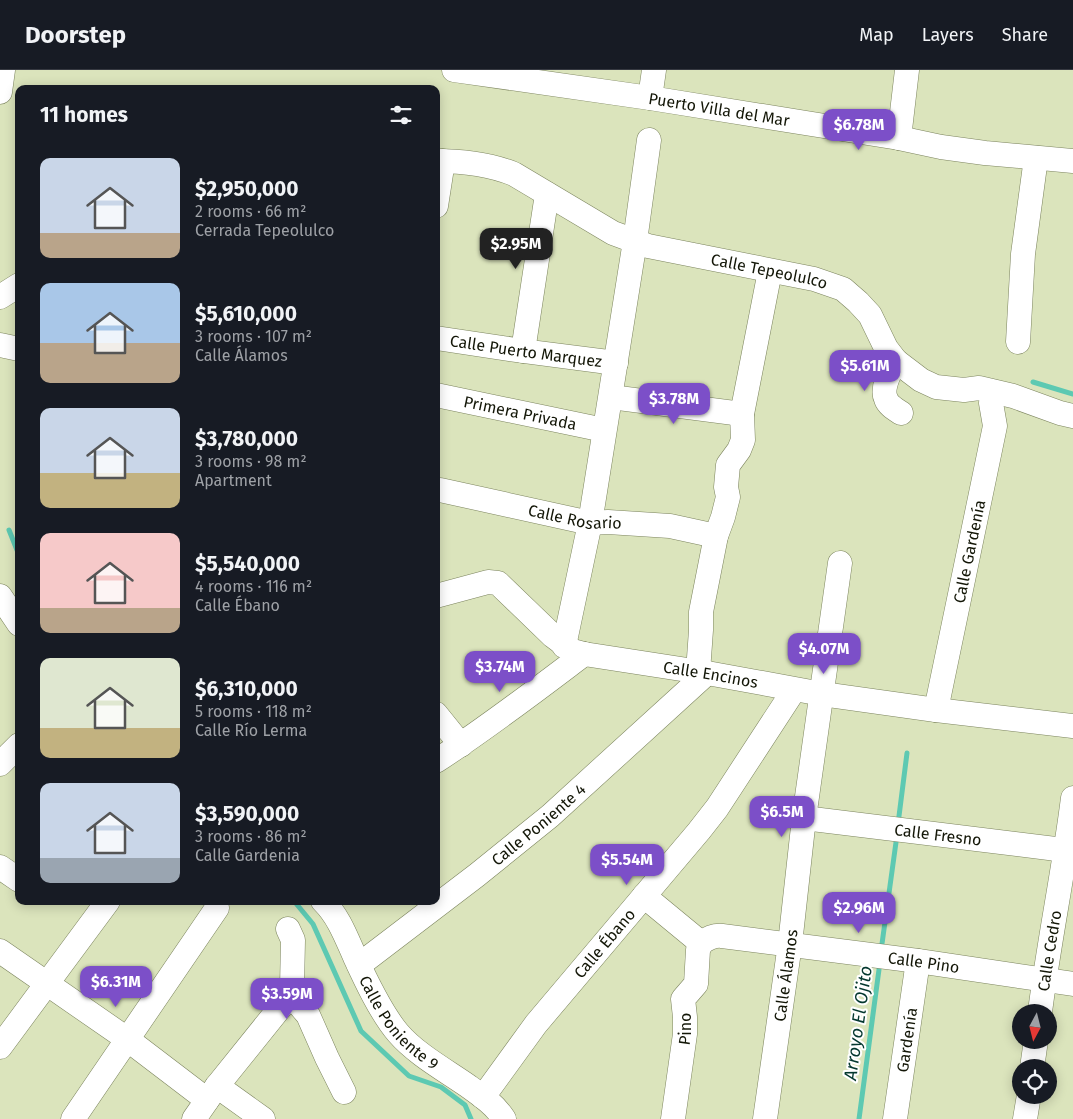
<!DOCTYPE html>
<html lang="en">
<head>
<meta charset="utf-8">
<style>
  :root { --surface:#171b24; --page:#20242c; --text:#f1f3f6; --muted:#9ea1a6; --line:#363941; --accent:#7c4fc8 }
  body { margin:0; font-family:"Fira Sans",sans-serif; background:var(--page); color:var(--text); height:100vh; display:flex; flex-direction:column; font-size:19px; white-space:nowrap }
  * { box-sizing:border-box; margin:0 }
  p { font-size:16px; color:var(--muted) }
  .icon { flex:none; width:28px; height:28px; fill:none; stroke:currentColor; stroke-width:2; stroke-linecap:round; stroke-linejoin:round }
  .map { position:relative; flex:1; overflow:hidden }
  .panel { position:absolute; left:15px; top:15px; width:425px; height:820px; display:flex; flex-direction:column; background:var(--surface); border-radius:10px; box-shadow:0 2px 12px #0003 }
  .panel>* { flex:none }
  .needle { width:32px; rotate:187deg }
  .buttons { position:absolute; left:1012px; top:934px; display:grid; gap:10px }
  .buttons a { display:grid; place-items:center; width:45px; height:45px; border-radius:50%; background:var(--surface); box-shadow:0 2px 12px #0003; font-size:25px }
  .price { position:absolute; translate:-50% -42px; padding:0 11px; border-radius:10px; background:var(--accent); color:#fff; font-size:16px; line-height:32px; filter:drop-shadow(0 1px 2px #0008) }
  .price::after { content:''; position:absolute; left:50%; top:30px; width:15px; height:11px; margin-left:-8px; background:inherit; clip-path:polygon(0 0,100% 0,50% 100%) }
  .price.current { background:#222; color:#fff }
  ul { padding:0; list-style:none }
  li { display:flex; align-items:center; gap:15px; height:125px; padding:0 25px }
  li span { display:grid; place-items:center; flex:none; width:140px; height:100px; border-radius:10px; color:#555 }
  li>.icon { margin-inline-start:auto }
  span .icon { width:60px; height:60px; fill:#fffc; stroke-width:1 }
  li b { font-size:21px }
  h2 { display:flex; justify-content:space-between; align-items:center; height:60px; padding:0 25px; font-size:21px }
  header { display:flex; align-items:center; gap:30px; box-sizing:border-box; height:70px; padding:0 25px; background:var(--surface); border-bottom:1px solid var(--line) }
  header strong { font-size:24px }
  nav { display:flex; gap:28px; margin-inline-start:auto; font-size:18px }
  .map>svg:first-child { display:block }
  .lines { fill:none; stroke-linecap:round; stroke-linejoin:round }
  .stream { stroke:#5dc9b2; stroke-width:5 }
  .minor-casing { stroke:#7c845e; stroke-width:25 }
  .minor { stroke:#fff; stroke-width:24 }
  .labels { text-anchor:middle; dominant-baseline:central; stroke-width:4; stroke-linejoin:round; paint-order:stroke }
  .street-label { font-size:16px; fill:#131607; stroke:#fff }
  .water-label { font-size:18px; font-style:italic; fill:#04382f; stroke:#fff }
</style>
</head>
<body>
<header>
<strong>Doorstep</strong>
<nav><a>Map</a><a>Layers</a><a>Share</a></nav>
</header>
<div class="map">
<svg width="1073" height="1049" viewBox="0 0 1073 1049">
  <rect width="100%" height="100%" fill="#dbe4bc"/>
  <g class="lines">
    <!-- stream -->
    <g class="stream">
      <path d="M1033 312 1073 324"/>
      <path d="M9 460 19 485"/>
      <path d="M898 754 907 683"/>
      <path d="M294 831 313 854 361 961 409 1006 441 1017 465 1035 471 1049"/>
      <path d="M881 881 897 765"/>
      <path d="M859 1049 880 892"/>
    </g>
    <!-- minor casing -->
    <g class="minor-casing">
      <g id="minor">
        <path id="s1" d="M454 0 650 28 899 68 941 77 985 83 1073 91"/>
        <path d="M0 22 3 0"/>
        <path d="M650 28 654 0"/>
        <path d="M899 68 907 0"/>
        <path id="s2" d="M436 91C463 91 489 94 514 104L613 163 648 176 814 209 843 219 858 232 870 245 886 278 896 291 921 310 936 317 964 320 979 318 1013 326 1060 343 1073 346"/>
        <path d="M436 136 443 91"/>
        <path d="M0 227 19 215"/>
        <path id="s3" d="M436 268 523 281 616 293"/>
        <path d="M1018 272 1023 184 1036 88"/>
        <path d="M0 275 19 279"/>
        <path d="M523 281 547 124"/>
        <path d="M896 291C890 300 881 319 886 329 888 335 895 339 901 343"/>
        <path id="s4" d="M436 325 604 360"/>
        <path d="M611 327 742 344"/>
        <path id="s5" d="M436 420H440L590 453 608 452 670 456 716 466"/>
        <path d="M0 526 19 554"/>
        <path id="s6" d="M436 526 488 512 498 513 553 566 573 581 584 584 707 603 822 624 936 640 1073 656"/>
        <path d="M564 576 590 453 635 171 649 70"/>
        <path d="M698 602 701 560V542L716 466 723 447 728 427 726 417 728 395 739 380 743 370 742 344 770 201"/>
        <path id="s7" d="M936 640 995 356 991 333 994 322"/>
        <path d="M436 644 461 675"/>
        <path d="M436 691C487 658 535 621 584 584"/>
        <path d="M0 694 19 675"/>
        <path id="s8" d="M804 748 1073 781"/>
        <path d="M0 797 19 810"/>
        <path id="s9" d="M644 826 701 873C708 868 714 865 722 866L918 891 1073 914"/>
        <path id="s10" d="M323 831C339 847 346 867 355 887 366 911 381 943 398 963 416 984 445 1000 468 1016 482 1026 495 1035 504 1049"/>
        <path d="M288 859 293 870 292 917 290 924 308 945 327 988 344 1022"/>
        <path d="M0 881 127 969 207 1030"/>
        <path id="s11" d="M359 895 477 805 550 746 707 603"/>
        <path id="s12" d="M1040 942C1049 871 1064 800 1073 728"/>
        <path d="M0 977 108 831"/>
        <path d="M1032 998 1036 970"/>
        <path d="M217 1016 263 1049"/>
        <path id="s13" d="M483 1027 536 954 699 761 717 738 794 620"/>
        <path d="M73 1049 217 838"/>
        <path d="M194 1049 217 1016 287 929 290 924"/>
        <path id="s14" d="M673 1049 685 964V947L683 929 696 914 698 880 701 873"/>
        <path id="s15" d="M765 1049 790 874 804 748 840 493"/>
        <path id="s16" d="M895 1049 918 891"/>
        <path d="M1025 1049 1029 1025"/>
      </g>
    </g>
    <!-- minor -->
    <use href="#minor" class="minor"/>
  </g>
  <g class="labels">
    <!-- street labels -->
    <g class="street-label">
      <text stroke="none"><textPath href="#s1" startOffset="268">Puerto Villa del Mar</textPath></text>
      <text stroke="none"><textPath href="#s2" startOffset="356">Calle Tepeolulco</textPath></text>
      <text stroke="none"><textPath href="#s3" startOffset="91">Calle Puerto Marquez</textPath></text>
      <text stroke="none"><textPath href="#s4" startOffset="86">Primera Privada</textPath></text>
      <text stroke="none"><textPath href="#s5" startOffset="142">Calle Rosario</textPath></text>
      <text stroke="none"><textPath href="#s7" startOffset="162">Calle Gardenía</textPath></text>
      <text stroke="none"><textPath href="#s6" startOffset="305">Calle Encinos</textPath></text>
      <text stroke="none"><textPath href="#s11" startOffset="228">Calle Poniente 4</textPath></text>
      <text stroke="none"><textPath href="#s8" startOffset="135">Calle Fresno</textPath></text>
      <text stroke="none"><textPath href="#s13" startOffset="196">Calle Ébano</textPath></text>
      <text stroke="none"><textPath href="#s12" startOffset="62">Calle Cedro</textPath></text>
      <text stroke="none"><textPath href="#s9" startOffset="300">Calle Pino</textPath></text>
      <text stroke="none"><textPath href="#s15" startOffset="145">Calle Álamos</textPath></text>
      <text stroke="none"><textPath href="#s10" startOffset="145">Calle Poniente 9</textPath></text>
      <text stroke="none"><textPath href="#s14" startOffset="91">Pino</textPath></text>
      <text stroke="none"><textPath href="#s16" startOffset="80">Gardenía</textPath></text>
    </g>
    <!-- water labels -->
    <g class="water-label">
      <text transform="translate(858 953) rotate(-82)">Arroyo El Ojito</text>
    </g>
  </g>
</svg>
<div class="buttons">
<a><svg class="needle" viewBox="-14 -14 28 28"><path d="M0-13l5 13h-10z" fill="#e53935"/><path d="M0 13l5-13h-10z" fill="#9ea1a6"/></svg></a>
<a><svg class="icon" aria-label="locate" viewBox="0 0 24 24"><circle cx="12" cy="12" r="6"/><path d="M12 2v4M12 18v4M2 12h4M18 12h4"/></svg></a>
</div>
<b class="price" style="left:859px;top:81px">$6.78M</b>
<b class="price current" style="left:516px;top:200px">$2.95M</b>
<b class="price" style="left:865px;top:322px">$5.61M</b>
<b class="price" style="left:674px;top:355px">$3.78M</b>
<b class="price" style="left:824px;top:605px">$4.07M</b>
<b class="price" style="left:500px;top:623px">$3.74M</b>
<b class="price" style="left:782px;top:768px">$6.5M</b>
<b class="price" style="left:627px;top:816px">$5.54M</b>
<b class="price" style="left:859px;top:864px">$2.96M</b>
<b class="price" style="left:116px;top:938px">$6.31M</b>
<b class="price" style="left:287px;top:950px">$3.59M</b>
<section class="panel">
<h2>11 homes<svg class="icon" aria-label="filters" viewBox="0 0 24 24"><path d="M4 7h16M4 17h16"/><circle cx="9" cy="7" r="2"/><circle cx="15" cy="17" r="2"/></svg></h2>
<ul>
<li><span style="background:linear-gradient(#c9d6e8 75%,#b9a48a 0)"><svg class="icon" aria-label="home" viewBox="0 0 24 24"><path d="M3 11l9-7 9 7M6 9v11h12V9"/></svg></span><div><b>$2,950,000</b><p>2 rooms · 66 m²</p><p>Cerrada Tepeolulco</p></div></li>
<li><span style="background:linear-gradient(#a9c7e8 60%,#b9a48a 0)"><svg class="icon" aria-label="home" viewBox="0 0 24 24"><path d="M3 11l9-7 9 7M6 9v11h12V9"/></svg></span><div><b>$5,610,000</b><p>3 rooms · 107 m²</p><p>Calle Álamos</p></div></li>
<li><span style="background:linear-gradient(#c9d6e8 65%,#c2b280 0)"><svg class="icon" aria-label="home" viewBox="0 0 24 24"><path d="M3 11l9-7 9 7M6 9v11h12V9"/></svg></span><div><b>$3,780,000</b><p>3 rooms · 98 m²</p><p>Apartment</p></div></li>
<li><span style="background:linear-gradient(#f6c9c9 75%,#b9a48a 0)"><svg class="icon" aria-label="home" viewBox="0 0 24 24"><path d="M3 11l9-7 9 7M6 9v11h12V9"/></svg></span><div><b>$5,540,000</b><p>4 rooms · 116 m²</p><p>Calle Ébano</p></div></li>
<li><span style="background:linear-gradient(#dfe7d0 70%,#c2b280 0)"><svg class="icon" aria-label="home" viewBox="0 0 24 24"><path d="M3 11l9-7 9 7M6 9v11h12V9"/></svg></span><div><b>$6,310,000</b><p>5 rooms · 118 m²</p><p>Calle Río Lerma</p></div></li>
<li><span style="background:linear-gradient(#c9d6e8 75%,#9aa5b1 0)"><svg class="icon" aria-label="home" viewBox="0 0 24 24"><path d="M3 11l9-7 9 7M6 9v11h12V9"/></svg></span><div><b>$3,590,000</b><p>3 rooms · 86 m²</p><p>Calle Gardenia</p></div></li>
</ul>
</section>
</div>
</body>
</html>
